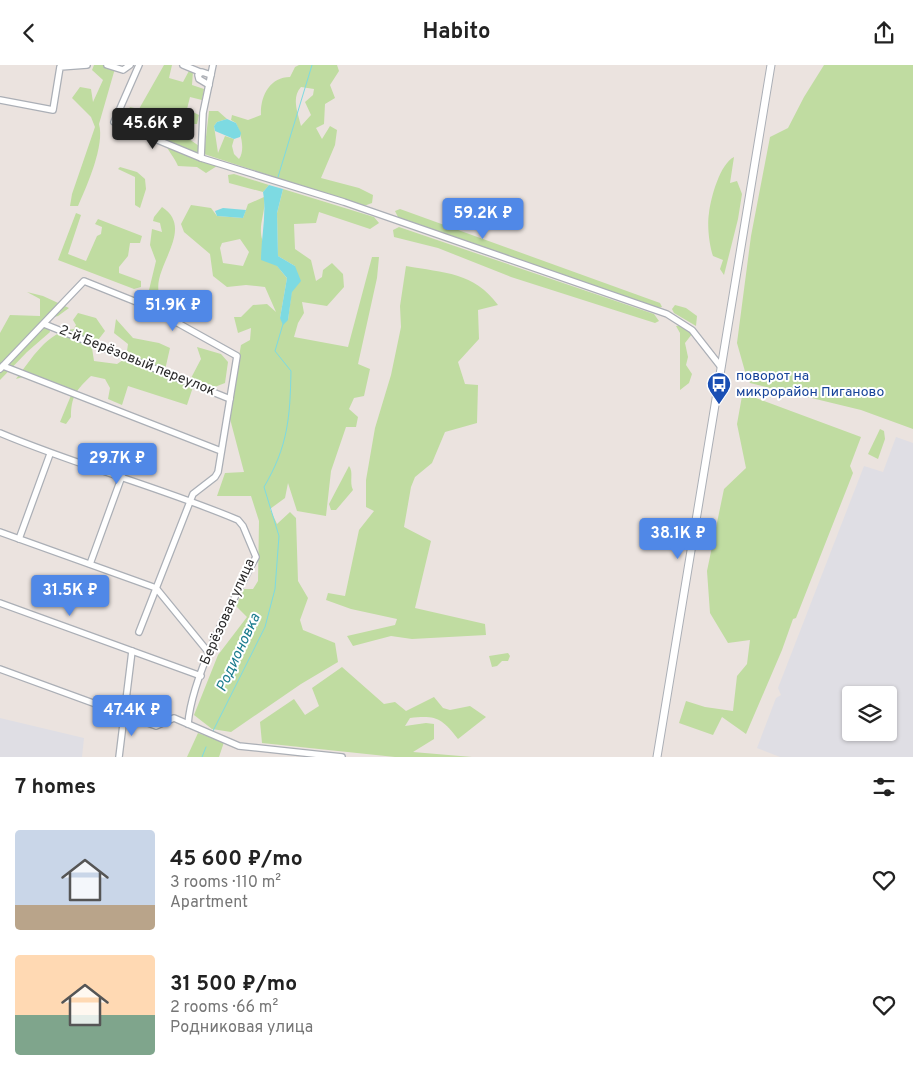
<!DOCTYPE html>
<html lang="en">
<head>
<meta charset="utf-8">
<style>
  :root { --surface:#fff; --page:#f2f2f2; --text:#222; --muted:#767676; --accent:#5088e7 }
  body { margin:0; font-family:Overpass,sans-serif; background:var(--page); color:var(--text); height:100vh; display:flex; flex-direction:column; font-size:19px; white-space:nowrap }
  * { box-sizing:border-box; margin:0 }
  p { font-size:16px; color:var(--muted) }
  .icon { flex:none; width:28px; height:28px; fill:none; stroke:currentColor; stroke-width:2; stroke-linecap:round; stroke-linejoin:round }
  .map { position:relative; height:692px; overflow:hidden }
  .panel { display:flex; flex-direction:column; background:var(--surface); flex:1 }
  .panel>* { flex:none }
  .buttons { position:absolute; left:842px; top:621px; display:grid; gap:10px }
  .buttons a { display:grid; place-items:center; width:55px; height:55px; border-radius:5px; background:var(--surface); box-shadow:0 1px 4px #0004; font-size:25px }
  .price { position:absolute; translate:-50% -42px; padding:0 11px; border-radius:5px; background:var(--accent); color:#fff; font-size:16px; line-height:32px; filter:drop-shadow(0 1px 2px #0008) }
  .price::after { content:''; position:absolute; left:50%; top:30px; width:15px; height:11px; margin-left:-8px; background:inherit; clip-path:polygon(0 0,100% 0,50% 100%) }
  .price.current { background:#222; color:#fff }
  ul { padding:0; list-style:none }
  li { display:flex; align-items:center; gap:15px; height:125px; padding:0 15px }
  li span { display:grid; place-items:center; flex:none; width:140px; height:100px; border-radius:5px; color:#555 }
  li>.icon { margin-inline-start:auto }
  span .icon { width:60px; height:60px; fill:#fffc; stroke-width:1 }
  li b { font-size:21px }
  h2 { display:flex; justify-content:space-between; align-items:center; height:60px; padding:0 15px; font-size:21px }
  header { display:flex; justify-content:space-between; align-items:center; height:65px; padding:0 15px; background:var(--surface); font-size:22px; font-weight:700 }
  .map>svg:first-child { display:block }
  .industrial { fill:#dfdee4; fill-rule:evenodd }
  .green { fill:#c0dca1; fill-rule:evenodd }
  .water { fill:#7ddae2 }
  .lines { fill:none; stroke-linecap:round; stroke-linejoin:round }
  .stream { stroke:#7ddae2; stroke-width:1 }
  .minor-casing { stroke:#abafb6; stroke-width:8 }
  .tertiary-casing { stroke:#abafb6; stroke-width:9 }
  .minor { stroke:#fff; stroke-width:5.5 }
  .tertiary { stroke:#fff; stroke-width:7 }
  .labels { text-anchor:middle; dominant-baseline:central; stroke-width:4; stroke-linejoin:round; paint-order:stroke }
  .street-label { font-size:14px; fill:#2b2b2b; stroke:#fff }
  .transit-label { font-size:14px; fill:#164399; stroke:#fff; text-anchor:start }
  .water-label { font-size:15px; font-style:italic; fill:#1c7c8e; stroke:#fff }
</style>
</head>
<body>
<header><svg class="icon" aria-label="back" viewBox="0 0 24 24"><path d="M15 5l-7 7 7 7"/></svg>Habito<svg class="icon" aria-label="share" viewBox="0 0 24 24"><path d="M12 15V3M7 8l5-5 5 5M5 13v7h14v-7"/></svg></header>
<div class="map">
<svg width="913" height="692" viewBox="0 0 913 692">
  <rect width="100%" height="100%" fill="#ebe3df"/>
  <!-- industrial -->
  <g class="industrial">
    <path d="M896 372 913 378V692H780L757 683 776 633 781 630 778 623 864 401 883 407ZM851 630H889V668H851Z"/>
    <path d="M0 653 84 673 82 692H0Z"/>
  </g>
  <!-- green -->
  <g class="green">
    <path d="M94 0H116L99 59C105 80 87 121 78 141H70L72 129 95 62 91 52 72 33 80 22 91 24 93 37 103 15 92 5Z"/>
    <path d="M164 0H172L169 13 183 17 190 4 193 6 192 20 204 24 202 35 190 32 187 44 199 50 197 59H189V74L199 81V94L217 101 206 108 197 102 178 101C174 91 167 86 164 74L134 60 128 45 130 42 139 44Z"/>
    <path d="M299 0H337L339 6 330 20 335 33 325 39 324 59 316 63 322 74 330 61 337 65 335 80 321 113 359 123 373 130 372 138 364 141 204 89 209 46H218L227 54 217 57 214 61 218 88 225 71 234 74 232 81 234 89 239 94C246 84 240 67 236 58L231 55 232 50 248 55 261 50C260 31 270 12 290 12L295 2ZM301 22 314 24 313 30 305 37 311 50 301 61C298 48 291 33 301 22Z"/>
    <path d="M824 0H913V364L861 345 750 318 746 310 737 278 751 171 770 72 788 63 804 32Z"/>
    <path d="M734 92 730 118 737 116 742 129 738 154 724 210 720 204 723 195 713 191C709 179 707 160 709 148 711 132 720 99 734 92Z"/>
    <path d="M120 102 137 107 145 114 146 124 140 143 135 140V112L118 104Z"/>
    <path d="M234 109 269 120 263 127 229 118 228 110Z"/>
    <path d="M283 124 374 152 379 158 370 164 319 147 316 158 294 159 295 184 311 195 316 216 322 212 323 205 332 198 343 209 344 222 327 241 302 237 304 248 298 258 294 272 348 282 372 192H379L377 213 358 299 370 304 364 331 354 333 349 344 358 352 356 362H346L331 406 326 451 297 446 288 418 285 433 270 444 277 459 290 447 296 453 298 516 308 533 300 555 303 565 335 578 338 597 301 619 231 667 212 664 194 650 218 590 247 552 236 541 244 524H253L258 516 259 456 251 431H217L225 408 244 407 229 350 241 280 250 275 251 263 238 268 234 252H241L253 240 267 239 276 247 265 222 246 220 227 222 213 211 210 189 184 167 181 159 191 140 211 143 217 151 243 153 248 139 264 132C266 145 260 156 261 168 261 180 279 204 287 213L280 253 288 255 295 201 278 191 277 148ZM240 174 249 187 243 201 223 198 220 183 222 178Z"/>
    <path d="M162 142C196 164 152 202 159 228L155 229 149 225 156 196 150 180 152 164 162 167 160 158 153 156 154 152Z"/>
    <path d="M400 144 660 238 662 242 655 244 398 152 395 146Z"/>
    <path d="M76 148 81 150 68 189 86 196 97 171 101 169 102 162 95 159 98 154 142 171 140 178H130L128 191 119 202V208L141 216V222L134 224 58 195Z"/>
    <path d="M399 162 654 249 659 256 655 258 511 212 438 183 394 172 393 165Z"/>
    <path d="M406 201C444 208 474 207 498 240L478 245 479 274 458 297 465 319 478 320 477 358 445 367 432 398 415 412 411 422 404 462 431 476 415 543 485 559 486 570 412 574 391 571 353 581 347 571 395 560 397 554 351 544 326 535 328 528 345 531 359 465 374 446 366 442V415L375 363 391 310 401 262 400 241Z"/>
    <path d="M27 227 43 231 69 243 58 251 47 254 50 267 27 287 0 315V268L10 250 40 251V234Z"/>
    <path d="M675 240 686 243 697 251 696 261 674 248 672 244Z"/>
    <path d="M78 248 96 253 105 266 92 283 94 296 117 299 126 293 128 279 114 268 116 254 133 273 159 278 170 283 165 305 190 315 201 294 197 282 221 289 228 297 225 318 212 323 194 319 187 340 128 321 122 340 108 334 110 323 105 314 91 311C76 325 71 332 71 352L66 359 60 357 72 328 26 311 16 314C31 295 47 266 74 264L76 260 73 255Z"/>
    <path d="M681 260 692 269 685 278 688 292 686 300 692 309 689 318 680 325V268L676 261Z"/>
    <path d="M748 330 861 372 850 401 853 408 796 553 793 554 782 585 746 669 722 652 713 670 679 658 686 636 705 642 733 646 737 611 747 599 750 575 728 578 710 548 707 506 724 424 746 403 737 359 742 331Z"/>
    <path d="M880 364 884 366 885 374 878 394 868 389Z"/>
    <path d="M349 401C354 407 349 417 353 425L336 445H331L329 439Z"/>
    <path d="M508 588 510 591 508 596H502L497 601 492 602 489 591Z"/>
    <path d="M342 602 384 639 395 637 406 646 434 632 443 643 450 645 470 641 486 652 458 674C442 653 436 650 410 653L405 661 426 658 434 659V674L413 687 472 692H395L262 678 260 657 294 634 305 650 319 641 312 623Z"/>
    <path d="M198 668 224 677 219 692H187Z"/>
  </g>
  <!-- water -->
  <g class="water">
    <path d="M227 54 236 58 241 68 240 72 234 74 215 66 214 61 217 57Z"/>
    <path d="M269 120 283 124 277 148 278 191 295 201 301 216 292 227 288 255 283 260 280 253 287 213 277 201 261 195C261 172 267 149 263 127Z"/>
    <path d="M223 143 246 145 243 153 217 151 215 146Z"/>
  </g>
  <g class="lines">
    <!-- stream -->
    <g class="stream">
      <path d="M278 112 312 0"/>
      <path d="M213 666 265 562 275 524 279 471 264 422C288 381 290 353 291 306L275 286 283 259"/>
      <path d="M202 692 206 682"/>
    </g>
    <!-- minor casing -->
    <g class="minor-casing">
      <g id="minor">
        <path d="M107 0 123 5 130 0"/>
        <path d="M139 0 114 57 201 93"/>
        <path d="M183 0 200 7"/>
        <path d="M213 0 203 48 201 93 344 137 667 249 692 265 721 302"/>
        <path d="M209 20 199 14 198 10 202 7 211 10"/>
        <path d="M0 35 53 45 60 2 87 0"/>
        <path d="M44 259 230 334"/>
        <path d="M3 301 221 386"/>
        <path d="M0 304 84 216 149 242 237 291 218 407 215 412 193 429 139 567"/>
        <path d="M0 368C78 401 160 422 238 455L243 461 256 492C232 537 192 610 188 659"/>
        <path d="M0 467 156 523 209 588"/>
        <path d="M19 474 50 389"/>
        <path d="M90 499 122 411"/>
        <path d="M0 538 201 611"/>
        <path d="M0 604 156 661 174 653 239 681 342 692"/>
        <path d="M119 692 132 586"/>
      </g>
    </g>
    <!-- tertiary casing -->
    <g class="tertiary-casing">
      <path id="tertiary" d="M657 692 771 0"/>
    </g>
    <!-- minor -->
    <use href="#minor" class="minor"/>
    <!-- tertiary -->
    <use href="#tertiary" class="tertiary"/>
  </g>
  <!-- icons -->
  <defs>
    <g id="bus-pin" transform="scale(1.25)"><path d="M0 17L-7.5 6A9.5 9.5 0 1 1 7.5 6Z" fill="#1a4fb4" stroke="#fff"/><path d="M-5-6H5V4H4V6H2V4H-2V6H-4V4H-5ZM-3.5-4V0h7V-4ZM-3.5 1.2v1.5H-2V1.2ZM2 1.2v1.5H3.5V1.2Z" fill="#fff"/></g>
  </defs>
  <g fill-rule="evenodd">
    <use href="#bus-pin" x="719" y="319"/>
  </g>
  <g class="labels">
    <!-- street labels -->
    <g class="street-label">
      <text transform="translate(137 296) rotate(22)">2-й Берёзовый переулок</text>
      <text transform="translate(228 547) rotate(-66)">Берёзовая улица</text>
    </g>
    <!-- transit labels -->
    <g class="transit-label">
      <text x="736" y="311">поворот на<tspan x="736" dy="16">микрорайон Пиганово</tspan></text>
    </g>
    <!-- water labels -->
    <g class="water-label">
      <text transform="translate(239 588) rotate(-65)">Родионовка</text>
    </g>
  </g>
</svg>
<div class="buttons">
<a><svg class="icon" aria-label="layers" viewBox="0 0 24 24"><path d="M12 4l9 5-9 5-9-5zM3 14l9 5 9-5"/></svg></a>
</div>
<b class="price current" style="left:153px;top:85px">45.6K ₽</b>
<b class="price" style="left:483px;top:175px">59.2K ₽</b>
<b class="price" style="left:173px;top:267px">51.9K ₽</b>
<b class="price" style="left:117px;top:420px">29.7K ₽</b>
<b class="price" style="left:678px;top:495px">38.1K ₽</b>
<b class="price" style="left:70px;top:552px">31.5K ₽</b>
<b class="price" style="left:132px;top:672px">47.4K ₽</b>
</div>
<section class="panel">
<h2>7 homes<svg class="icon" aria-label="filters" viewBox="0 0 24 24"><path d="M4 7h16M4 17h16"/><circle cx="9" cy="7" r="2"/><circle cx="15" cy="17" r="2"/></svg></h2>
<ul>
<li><span style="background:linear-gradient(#c9d6e8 75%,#b9a48a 0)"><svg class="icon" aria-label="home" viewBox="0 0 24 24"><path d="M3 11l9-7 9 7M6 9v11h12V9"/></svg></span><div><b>45 600 ₽/mo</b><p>3 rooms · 110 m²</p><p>Apartment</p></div><svg class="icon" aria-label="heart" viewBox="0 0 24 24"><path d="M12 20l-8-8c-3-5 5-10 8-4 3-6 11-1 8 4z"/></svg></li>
<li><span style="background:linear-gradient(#ffd9b3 60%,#7fa58c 0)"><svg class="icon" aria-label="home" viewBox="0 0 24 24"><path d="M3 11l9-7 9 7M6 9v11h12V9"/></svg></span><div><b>31 500 ₽/mo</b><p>2 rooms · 66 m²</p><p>Родниковая улица</p></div><svg class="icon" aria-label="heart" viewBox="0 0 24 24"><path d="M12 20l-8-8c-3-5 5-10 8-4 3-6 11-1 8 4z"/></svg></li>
</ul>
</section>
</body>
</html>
